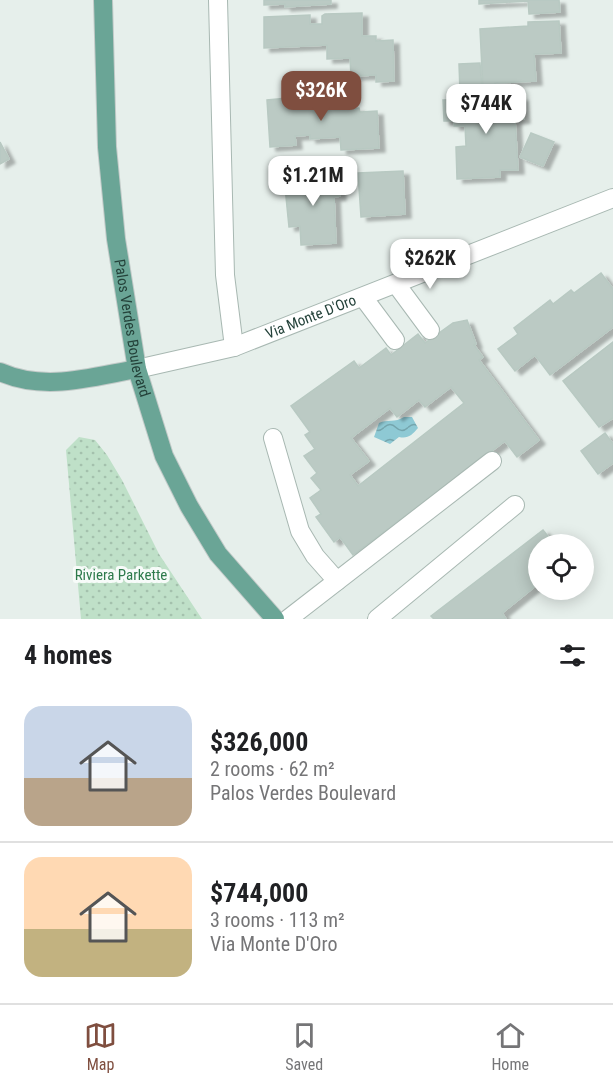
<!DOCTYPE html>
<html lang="en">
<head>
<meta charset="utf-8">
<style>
  :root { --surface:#fff; --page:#f6f6f6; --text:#202124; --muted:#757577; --line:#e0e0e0; --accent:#7f4e3f }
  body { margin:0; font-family:"Roboto Condensed",sans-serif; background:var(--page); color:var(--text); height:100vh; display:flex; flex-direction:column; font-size:22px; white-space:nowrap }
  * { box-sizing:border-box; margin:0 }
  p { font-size:20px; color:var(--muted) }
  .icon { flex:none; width:33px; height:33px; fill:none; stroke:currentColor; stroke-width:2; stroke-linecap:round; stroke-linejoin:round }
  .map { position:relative; height:619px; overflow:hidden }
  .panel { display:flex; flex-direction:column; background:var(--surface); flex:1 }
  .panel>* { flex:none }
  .controls { position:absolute; left:528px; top:534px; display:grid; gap:12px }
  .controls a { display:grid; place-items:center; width:66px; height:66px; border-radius:50%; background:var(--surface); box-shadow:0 3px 15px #0003; font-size:30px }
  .price { position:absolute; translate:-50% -51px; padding:0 14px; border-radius:12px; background:#fff; color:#222; font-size:20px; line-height:39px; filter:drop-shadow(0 2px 3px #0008) }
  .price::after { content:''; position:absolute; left:50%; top:36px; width:18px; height:14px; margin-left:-9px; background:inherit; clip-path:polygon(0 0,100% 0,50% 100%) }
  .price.selected { background:var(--accent); color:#fff }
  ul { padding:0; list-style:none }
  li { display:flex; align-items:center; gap:18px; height:150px; padding:0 24px }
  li+li { border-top:2px solid var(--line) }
  li span { display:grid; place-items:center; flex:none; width:168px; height:120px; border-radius:18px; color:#555 }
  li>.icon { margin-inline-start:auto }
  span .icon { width:72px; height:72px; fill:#fffc; stroke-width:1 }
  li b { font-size:26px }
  h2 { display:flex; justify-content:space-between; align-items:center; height:72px; padding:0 24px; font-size:26px }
  .menu { display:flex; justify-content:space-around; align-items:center; height:84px; border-top:2px solid var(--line); background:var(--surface); font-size:16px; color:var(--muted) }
  .menu a { display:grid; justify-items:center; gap:3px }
  .menu .selected { color:var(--accent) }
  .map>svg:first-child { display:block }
  .park { fill:url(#park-dots) }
  .water { fill:url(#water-waves) }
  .building { fill:#bbcac4; stroke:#b8c9c2; stroke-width:1.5; fill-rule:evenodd; filter:url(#shadow) }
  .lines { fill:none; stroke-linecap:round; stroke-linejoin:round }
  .minor-casing { stroke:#a8b8b2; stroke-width:20 }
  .major-casing { stroke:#c2cac8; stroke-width:20 }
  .minor { stroke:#fff; stroke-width:18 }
  .major { stroke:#6aa596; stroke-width:18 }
  .labels { text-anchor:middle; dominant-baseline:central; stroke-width:6; stroke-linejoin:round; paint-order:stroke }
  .street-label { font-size:15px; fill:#24423a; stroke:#f7fbf9 }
  .park-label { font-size:15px; fill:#2d7a4b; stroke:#f7fbf9 }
</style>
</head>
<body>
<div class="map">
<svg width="613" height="619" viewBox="0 0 613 619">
  <defs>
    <pattern id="park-dots" width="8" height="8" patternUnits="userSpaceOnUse" patternTransform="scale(1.5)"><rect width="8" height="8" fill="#bfe0c8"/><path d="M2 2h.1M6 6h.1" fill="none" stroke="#a4c1ad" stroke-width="1.8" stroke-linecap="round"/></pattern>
    <pattern id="water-waves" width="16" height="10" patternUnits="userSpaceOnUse" patternTransform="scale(1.5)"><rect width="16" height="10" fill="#8ec9d4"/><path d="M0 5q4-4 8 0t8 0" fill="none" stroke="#74a5ad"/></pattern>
    <filter id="shadow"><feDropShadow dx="6" dy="4" stdDeviation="1.5" flood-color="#0004"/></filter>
  </defs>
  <rect width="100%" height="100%" fill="#e6efeb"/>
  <!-- park -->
  <path class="park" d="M79 437 95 440 107 455 122 480 159 554 202 619H81L66 450Z"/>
  <!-- water -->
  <path class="water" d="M404 417H412L418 428C412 435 408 439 399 437L390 444 374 437 379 423C387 419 395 423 404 417Z"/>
  <!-- building -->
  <g class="building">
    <path d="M264 0H331V4L285 7V4L264 5Z"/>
    <path d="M479 0H559L560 12 529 14 528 1 479 4Z"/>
    <path d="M362 13V36H376V41L393 40 394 81 376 82V75L351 76 350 58 327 59V45L264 48V17L310 15V24H322V16L325 14Z"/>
    <path d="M559 21 561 53 534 54 536 81 495 83V89L483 90 480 29 528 26V22Z"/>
    <path d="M480 63 482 91 460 92 459 64Z"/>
    <path d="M334 92 335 110 359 108 360 112 377 111 379 148 341 150 340 137 310 139V135L295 136 296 145 270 147 267 100 288 98V95Z"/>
    <path d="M522 97 524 119 515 120 518 170H500V177L457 179 456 147 466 146 465 126H454V121H444L443 100Z"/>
    <path d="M531 133 554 142 543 166 520 157Z"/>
    <path d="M0 142 9 159 0 164Z"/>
    <path d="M403 171 405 214 361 217 358 173Z"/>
    <path d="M339 173 340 196 334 197 336 243 301 245 300 226 289 227 284 177Z"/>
    <path d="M601 273 613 289V327L550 375 535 355 515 371 498 349 518 334 514 328 550 300 553 304 571 290 574 293Z"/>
    <path d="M467 320 476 344 474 345 483 357 479 360 539 440 517 457 505 441 353 555 340 537 334 542 316 517 321 514 310 498 321 490 311 478 317 473 304 456 315 449 305 435 310 432 291 406 354 361 359 368 386 348 391 355 418 334 425 343 453 323ZM451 387 464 403 358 486 350 475 369 461 351 438 390 408 397 417 419 400 425 407Z"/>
    <path d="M613 342V418L599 427 563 381Z"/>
    <path d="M605 433 613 444V463L598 474 581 451Z"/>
    <path d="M543 530 554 544H538V584L502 613 506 619H434L431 616Z"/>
  </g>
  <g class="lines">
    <!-- minor casing -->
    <g class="minor-casing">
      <g id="minor">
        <path d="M218 0 225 275 234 347"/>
        <path d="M396 284 430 330"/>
        <path d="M363 297 395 340"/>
        <path id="s1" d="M137 369 234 347 613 198"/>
        <path d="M273 438 300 531 315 556 337 581"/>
        <path d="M288 619 492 461"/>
        <path d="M377 619 515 505"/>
      </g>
    </g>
    <!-- major casing -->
    <g class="major-casing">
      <g id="major">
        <path id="s2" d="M103 0 107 147 116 239 137 369 164 456 189 506 218 554 275 619"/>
        <path d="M0 372C45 392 91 377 137 369"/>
      </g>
    </g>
    <!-- minor -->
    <use href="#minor" class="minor"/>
    <!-- major -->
    <use href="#major" class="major"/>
  </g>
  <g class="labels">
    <!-- street labels -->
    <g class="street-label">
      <text stroke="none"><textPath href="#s1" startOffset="182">Via Monte D'Oro</textPath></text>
      <text stroke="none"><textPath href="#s2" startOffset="330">Palos Verdes Boulevard</textPath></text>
    </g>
    <!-- park labels -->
    <g class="park-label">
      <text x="121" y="575">Riviera Parkette</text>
    </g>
  </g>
</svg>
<div class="controls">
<a><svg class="icon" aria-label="locate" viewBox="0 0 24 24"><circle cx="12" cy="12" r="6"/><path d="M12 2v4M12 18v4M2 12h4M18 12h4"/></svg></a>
</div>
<b class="price selected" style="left:321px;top:122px">$326K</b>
<b class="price" style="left:486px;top:135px">$744K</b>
<b class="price" style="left:313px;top:207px">$1.21M</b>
<b class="price" style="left:430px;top:290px">$262K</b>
</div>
<section class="panel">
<h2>4 homes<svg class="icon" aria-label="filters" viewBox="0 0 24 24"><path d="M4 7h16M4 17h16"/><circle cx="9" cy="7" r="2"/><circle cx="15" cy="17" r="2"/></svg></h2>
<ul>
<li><span style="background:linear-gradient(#c9d6e8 60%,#b9a48a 0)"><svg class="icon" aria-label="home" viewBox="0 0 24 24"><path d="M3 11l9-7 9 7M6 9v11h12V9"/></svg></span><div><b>$326,000</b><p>2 rooms · 62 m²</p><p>Palos Verdes Boulevard</p></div></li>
<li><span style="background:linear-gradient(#ffd9b3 60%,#c2b280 0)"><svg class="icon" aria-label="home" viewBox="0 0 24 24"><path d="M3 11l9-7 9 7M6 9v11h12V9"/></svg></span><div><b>$744,000</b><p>3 rooms · 113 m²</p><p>Via Monte D'Oro</p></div></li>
</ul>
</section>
<nav class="menu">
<a class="selected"><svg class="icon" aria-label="map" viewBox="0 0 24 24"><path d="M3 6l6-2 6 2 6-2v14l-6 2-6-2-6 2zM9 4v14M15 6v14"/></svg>Map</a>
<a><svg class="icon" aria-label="saved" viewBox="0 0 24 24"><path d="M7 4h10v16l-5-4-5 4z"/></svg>Saved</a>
<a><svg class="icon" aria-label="home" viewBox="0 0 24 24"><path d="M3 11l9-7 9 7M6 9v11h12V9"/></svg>Home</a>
</nav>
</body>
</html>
